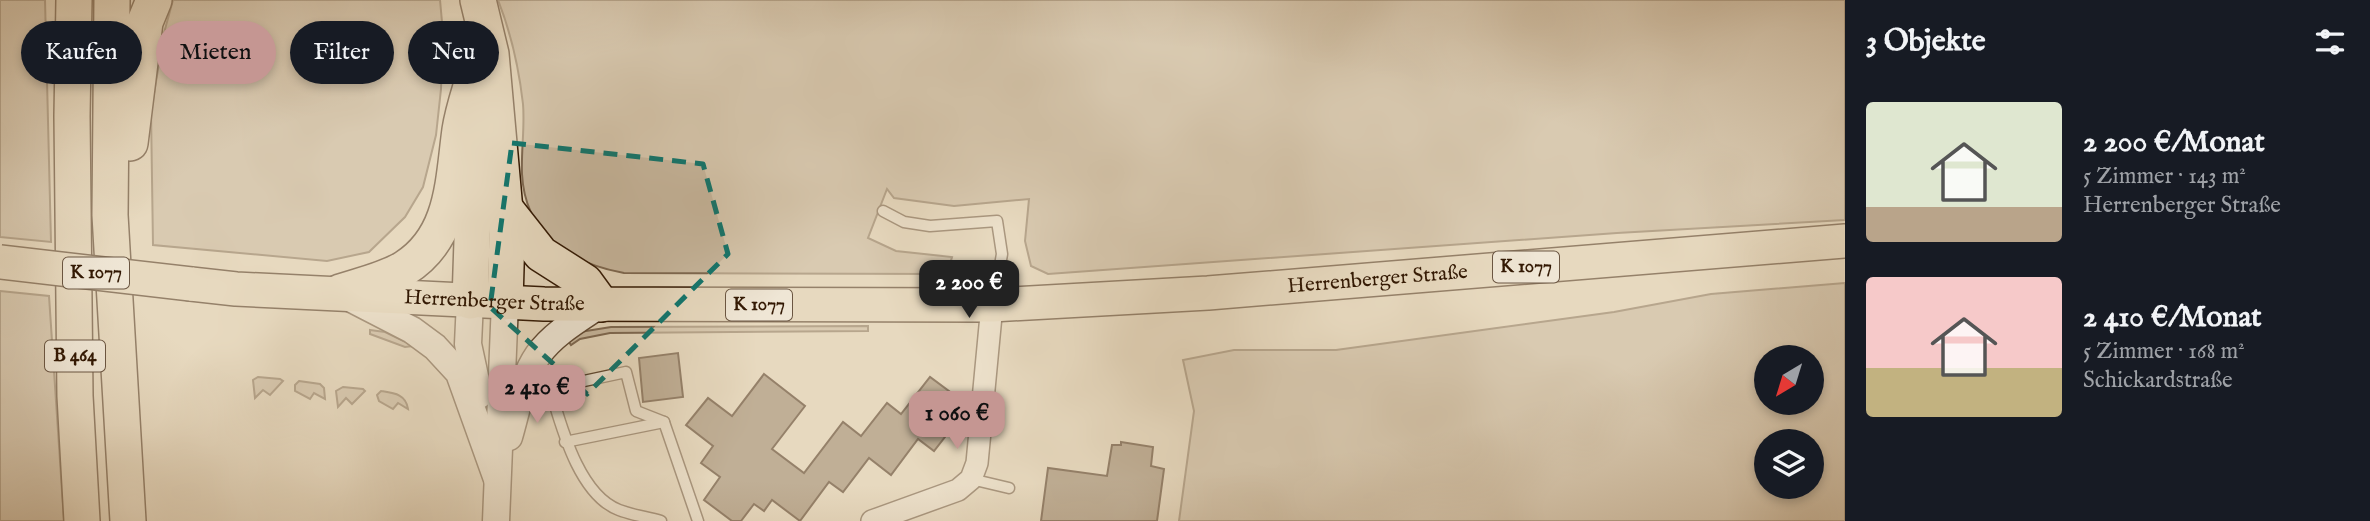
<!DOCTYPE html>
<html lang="de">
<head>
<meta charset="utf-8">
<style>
  :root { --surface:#171b24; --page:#20242c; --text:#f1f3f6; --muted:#9ea1a6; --accent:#c59692 }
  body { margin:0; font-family:"IM FELL English",serif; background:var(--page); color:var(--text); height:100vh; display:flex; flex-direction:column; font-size:26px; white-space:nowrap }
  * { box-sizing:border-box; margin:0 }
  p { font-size:23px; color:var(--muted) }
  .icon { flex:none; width:38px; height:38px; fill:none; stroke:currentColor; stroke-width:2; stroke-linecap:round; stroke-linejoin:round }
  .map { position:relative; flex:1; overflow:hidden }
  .sheet { display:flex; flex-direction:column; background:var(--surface); width:525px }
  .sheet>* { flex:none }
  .banner { position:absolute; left:21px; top:21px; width:665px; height:63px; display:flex; gap:14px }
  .needle { width:46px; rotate:218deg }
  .controls { position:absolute; left:1754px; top:345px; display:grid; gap:14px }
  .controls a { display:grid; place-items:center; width:70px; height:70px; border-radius:50%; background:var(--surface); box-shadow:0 4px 10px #0003; font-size:35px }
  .price { position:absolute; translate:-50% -60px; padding:0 16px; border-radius:14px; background:var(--accent); color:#111; font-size:23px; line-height:46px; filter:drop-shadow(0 2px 4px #0008) }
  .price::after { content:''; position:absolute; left:50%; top:42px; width:21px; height:16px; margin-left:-10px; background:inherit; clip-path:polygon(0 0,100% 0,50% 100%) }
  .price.selected { background:#222; color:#fff }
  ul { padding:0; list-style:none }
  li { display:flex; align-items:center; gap:21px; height:175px; padding:0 21px }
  li span { display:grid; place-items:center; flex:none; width:196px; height:140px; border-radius:7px; color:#555 }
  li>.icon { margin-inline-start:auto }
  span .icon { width:84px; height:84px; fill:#fffc; stroke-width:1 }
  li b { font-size:30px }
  h2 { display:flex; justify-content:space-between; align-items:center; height:84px; padding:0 21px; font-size:30px }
  .tag { padding:0 24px; border-radius:32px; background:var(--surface); box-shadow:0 4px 10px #0003; font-size:24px; line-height:63px }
  .tag.selected { background:var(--accent); color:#111 }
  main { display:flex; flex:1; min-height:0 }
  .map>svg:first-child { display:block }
  .green { fill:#c8b89f; stroke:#7d6851; stroke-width:2; fill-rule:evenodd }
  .building { fill:#907c65; stroke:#321803; stroke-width:2 }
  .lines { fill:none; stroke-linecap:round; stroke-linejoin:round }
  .service-casing { stroke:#5f4832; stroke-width:13 }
  .minor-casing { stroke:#5f4832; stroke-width:24 }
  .tertiary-casing { stroke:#5f4832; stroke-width:29 }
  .primary-casing { stroke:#321803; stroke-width:36 }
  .trunk-casing { stroke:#321803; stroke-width:38 }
  .service { stroke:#efe6d5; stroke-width:10 }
  .minor { stroke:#efe6d5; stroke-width:21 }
  .tertiary { stroke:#efe6d5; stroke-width:26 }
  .primary { stroke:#e7d9bf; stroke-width:33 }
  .trunk { stroke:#e7d9bf; stroke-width:35 }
  .primary-bridge-casing { stroke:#321803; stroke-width:36; stroke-linecap:butt }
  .primary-bridge { stroke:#e7d9bf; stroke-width:33 }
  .marked { fill:none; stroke:#0f766e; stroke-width:5; stroke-dasharray:14 9; stroke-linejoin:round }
  .labels { text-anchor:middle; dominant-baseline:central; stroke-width:5; stroke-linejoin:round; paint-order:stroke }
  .shield { fill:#efe6d5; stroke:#6b5642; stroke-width:2 }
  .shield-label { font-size:19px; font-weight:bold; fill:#321803 }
  .street-label { font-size:21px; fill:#321803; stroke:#efe6d5 }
</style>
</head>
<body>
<main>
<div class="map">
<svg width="1845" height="521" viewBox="0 0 1845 521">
  <rect width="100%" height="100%" fill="#e7d9bf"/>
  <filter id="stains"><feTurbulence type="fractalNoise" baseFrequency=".00286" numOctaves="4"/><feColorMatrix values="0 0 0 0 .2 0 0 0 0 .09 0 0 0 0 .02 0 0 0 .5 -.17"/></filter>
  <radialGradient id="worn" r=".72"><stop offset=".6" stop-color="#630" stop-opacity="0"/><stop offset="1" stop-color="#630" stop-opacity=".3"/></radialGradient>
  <!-- green -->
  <g class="green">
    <path d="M0 0H45L51 242 0 237Z"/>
    <path d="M173 0H440L443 33 441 89 436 135 423 187 405 217 369 252 327 261 153 245 151 112 164 33Z"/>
    <path d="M498 0H1845V220L1617 233 1048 274 1031 266 1025 241 1029 199 954 206 894 198 887 189 868 238 896 251 952 257 947 274 624 273C569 263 525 234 522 174 521 151 525 127 523 104 519 69 511 33 498 0Z"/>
    <path d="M1845 283V521H1179L1194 411 1183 360 1234 350H1336L1614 312 1711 294ZM1766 357H1811V402H1766ZM1766 441H1811V486H1766Z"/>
    <path d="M0 291 49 296 64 521H0Z"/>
    <path d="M868 326V331L610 333 580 339 571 345 567 339 580 332 611 327Z"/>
    <path d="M370 330 385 332 414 346 405 347 370 334Z"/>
    <path d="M258 377 280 379 283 381 270 395 263 390 255 398 253 380Z"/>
    <path d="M299 381 320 384 324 388 325 399 314 393 310 399 295 391V385Z"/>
    <path d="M343 387 363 389 365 391 352 404 346 398 338 407 336 391Z"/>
    <path d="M381 391C394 393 406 394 408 409L398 403 393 409 379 401 377 395Z"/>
  </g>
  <!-- building -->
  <g class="building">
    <path d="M678 353 683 397 643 402 639 358Z"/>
    <path d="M764 374 805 406 772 449 804 473 843 422 861 436 887 403 901 414 930 377 969 406 934 451 918 439 891 475 869 458 843 492 829 482 800 521 772 500 764 511 754 504 741 521H732L704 500 720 477 701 463 713 446 686 425 708 398 732 416Z"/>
    <path d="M1121 442 1153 447 1151 466 1164 469 1157 521H1041L1048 468 1107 476 1112 445H1121Z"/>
  </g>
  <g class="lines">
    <!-- service casing -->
    <g class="service-casing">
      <g id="service">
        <path d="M883 211 904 222 930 226 997 221 1002 254 994 299"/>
        <path d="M565 442 664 422"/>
        <path d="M971 479 1009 488"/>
        <path d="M661 521C647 517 632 515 619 510 582 496 564 436 554 402L570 384 626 372 636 411 664 422 698 521"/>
      </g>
    </g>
    <!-- minor casing -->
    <g class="minor-casing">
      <path id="minor" d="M872 521 958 490 971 479 977 463 992 305"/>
    </g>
    <!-- tertiary casing -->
    <g class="tertiary-casing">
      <g id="tertiary">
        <path d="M346 296 412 330 435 347 459 373 497 479"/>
        <path d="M470 301 468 344 479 395"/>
        <path d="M509 437C517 410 522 378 538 355 554 333 579 319 601 304"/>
        <path d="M496 521 505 302"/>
      </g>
    </g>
    <!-- primary casing -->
    <g class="primary-casing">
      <g id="primary">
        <path id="s1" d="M191 284 236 289 544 304 992 305 1208 293 1845 241"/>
      </g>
    </g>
    <!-- trunk casing -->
    <g class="trunk-casing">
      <g id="trunk">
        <path d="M74 0 72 116 75 396 82 521"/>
        <path d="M112 0 110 215 128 521"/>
        <path d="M478 0 491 54 507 233 505 302"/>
        <path d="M130 143 145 22 154 0"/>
        <path d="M504 207 541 254 585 282 601 304"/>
        <path d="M340 292C361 285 386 280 405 268 454 237 453 181 460 130 463 110 470 91 475 73"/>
        <path d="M470 301 476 121"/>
      </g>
    </g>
    <!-- service -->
    <use href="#service" class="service"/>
    <!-- minor -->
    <use href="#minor" class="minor"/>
    <!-- tertiary -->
    <use href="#tertiary" class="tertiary"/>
    <!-- primary -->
    <use href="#primary" class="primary"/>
    <!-- trunk -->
    <use href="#trunk" class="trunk"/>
    <!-- primary-bridge casing -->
    <g class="primary-bridge-casing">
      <path id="primary-bridge" d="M0 262 191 284"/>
    </g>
    <!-- primary-bridge -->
    <use href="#primary-bridge" class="primary-bridge"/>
  </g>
  <!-- marked area -->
  <path d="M0 0H1845V521H0ZM512 143 703 164 728 254 587 394 490 307Z" fill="#e7d9bf" fill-opacity=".55" fill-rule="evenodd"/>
  <path class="marked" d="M512 143 703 164 728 254 587 394 490 307Z"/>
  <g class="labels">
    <!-- shield labels -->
    <g class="shield">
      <rect x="1493" y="251.5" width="66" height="31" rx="5"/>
      <rect x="63" y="257.5" width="66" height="31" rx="5"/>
      <rect x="726" y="289.5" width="66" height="31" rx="5"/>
      <rect x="45" y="340.5" width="60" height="31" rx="5"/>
    </g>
    <g class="shield-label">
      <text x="1526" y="267">K 1077</text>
      <text x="96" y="273">K 1077</text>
      <text x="759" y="305">K 1077</text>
      <text x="75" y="356">B 464</text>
    </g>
    <!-- street labels -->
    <g class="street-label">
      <text stroke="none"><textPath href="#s1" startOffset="1188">Herrenberger Straße</textPath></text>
      <text stroke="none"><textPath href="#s1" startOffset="304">Herrenberger Straße</textPath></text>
    </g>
  </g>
  <rect width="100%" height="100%" filter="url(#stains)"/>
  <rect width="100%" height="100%" fill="url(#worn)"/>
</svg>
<div class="controls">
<a><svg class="needle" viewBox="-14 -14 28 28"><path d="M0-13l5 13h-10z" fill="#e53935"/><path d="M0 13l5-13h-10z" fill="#9ea1a6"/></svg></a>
<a><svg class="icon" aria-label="layers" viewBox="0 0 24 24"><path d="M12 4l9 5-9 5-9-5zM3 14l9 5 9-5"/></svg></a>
</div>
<b class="price selected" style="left:969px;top:320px">2 200 €</b>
<b class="price" style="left:537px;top:425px">2 410 €</b>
<b class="price" style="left:957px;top:451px">1 060 €</b>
<div class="banner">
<a class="tag">Kaufen</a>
<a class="tag selected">Mieten</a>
<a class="tag">Filter</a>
<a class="tag">Neu</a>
</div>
</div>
<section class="sheet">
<h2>3 Objekte<svg class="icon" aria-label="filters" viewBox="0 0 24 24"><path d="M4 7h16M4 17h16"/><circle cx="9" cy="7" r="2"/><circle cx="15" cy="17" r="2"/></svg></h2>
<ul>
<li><span style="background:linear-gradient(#dfe7d0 75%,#b9a48a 0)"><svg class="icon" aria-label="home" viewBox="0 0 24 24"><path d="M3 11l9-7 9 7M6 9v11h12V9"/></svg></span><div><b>2 200 €/Monat</b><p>5 Zimmer · 143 m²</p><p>Herrenberger Straße</p></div></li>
<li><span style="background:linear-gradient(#f6c9c9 65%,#c2b280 0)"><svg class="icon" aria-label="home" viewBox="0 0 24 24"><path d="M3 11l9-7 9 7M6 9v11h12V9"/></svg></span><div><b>2 410 €/Monat</b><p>5 Zimmer · 168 m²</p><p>Schickardstraße</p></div></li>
</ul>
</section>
</main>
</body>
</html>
